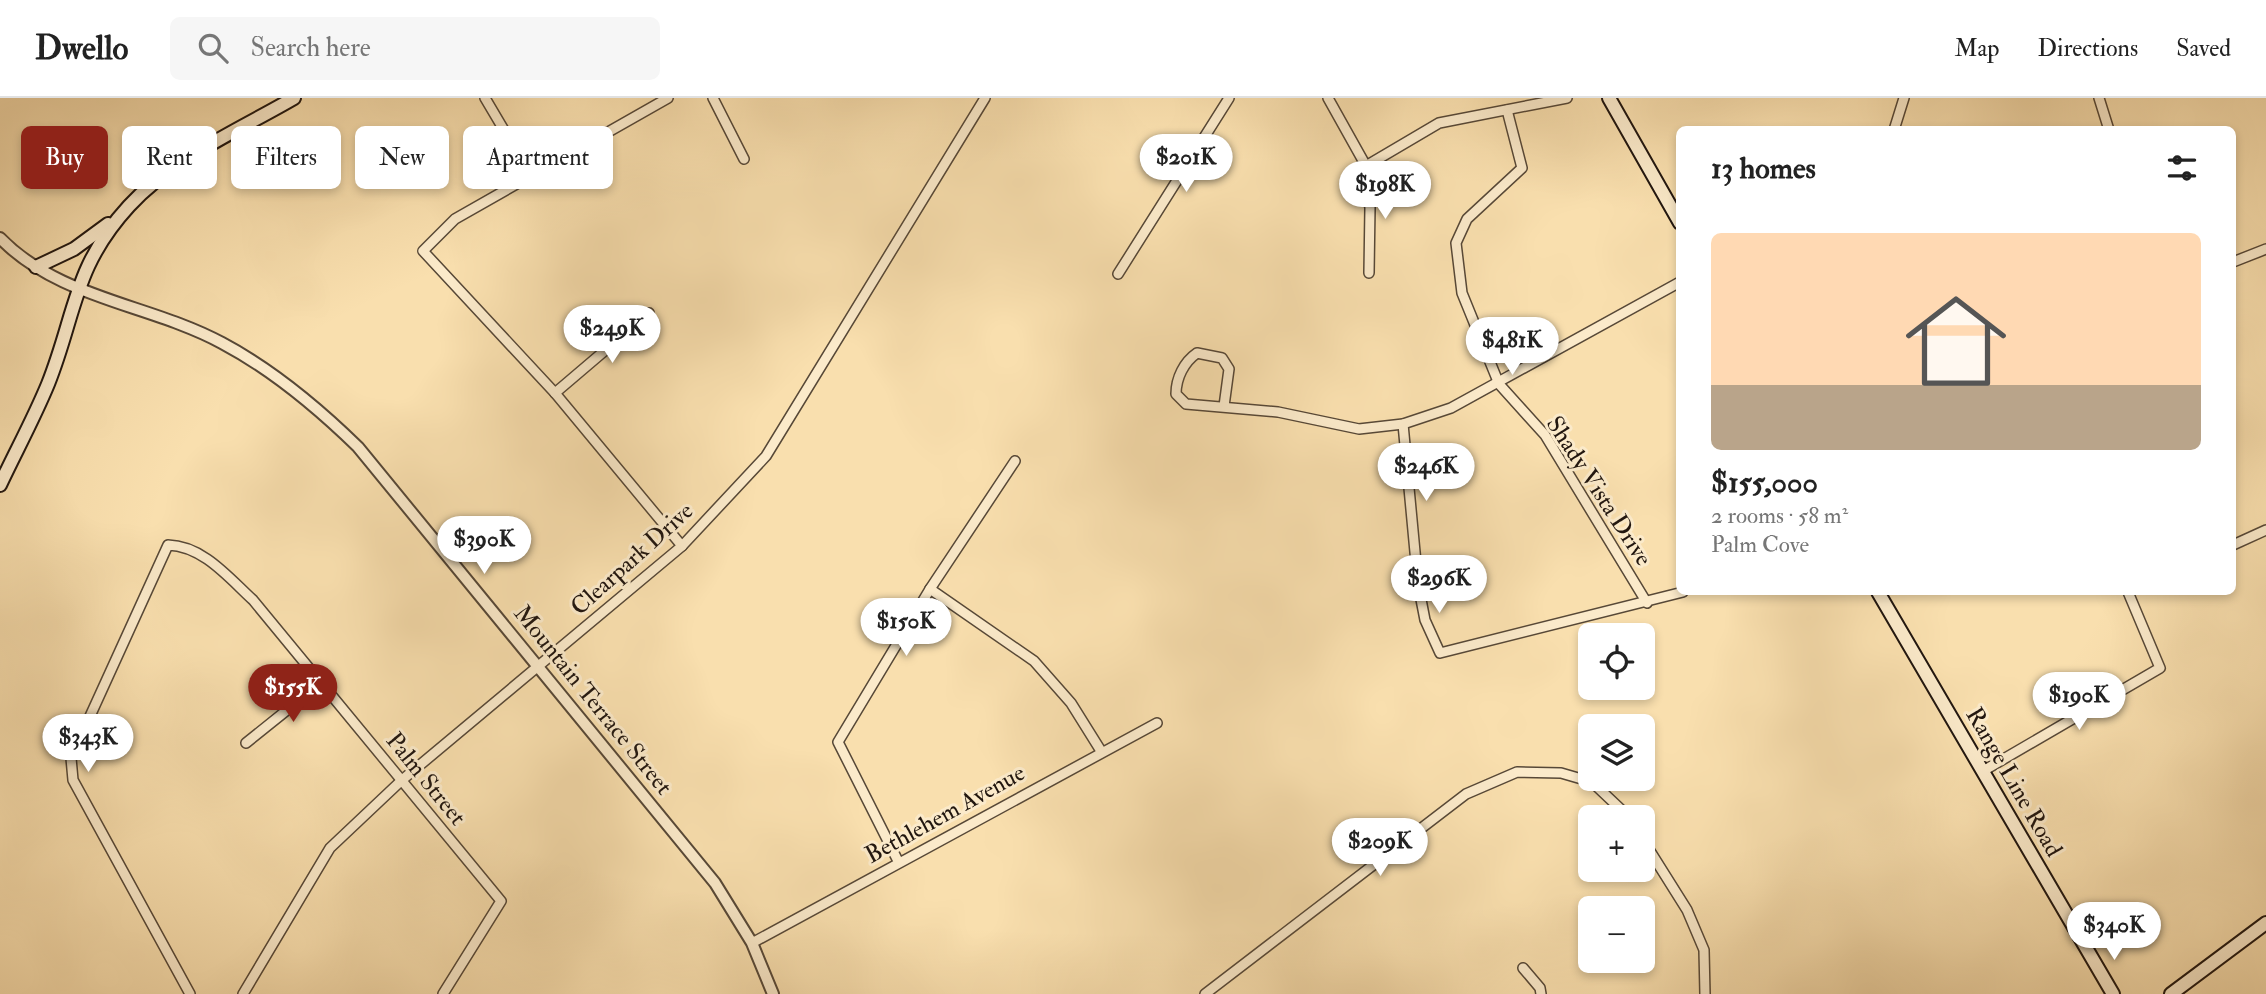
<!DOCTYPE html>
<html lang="en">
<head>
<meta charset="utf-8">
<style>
  :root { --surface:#fff; --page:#f6f6f6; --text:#222; --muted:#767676; --line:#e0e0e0; --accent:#8f2418 }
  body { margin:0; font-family:"IM FELL Double Pica",serif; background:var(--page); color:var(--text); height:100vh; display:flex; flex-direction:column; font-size:26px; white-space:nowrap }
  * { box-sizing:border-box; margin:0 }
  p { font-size:23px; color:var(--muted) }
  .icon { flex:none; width:38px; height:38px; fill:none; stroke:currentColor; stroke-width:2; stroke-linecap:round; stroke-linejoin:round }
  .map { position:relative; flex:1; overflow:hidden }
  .drawer { position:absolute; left:1676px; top:28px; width:560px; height:469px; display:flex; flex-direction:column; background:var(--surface); border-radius:10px; box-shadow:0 4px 10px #0003 }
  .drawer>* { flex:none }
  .guide { position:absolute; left:21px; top:28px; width:665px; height:63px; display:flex; gap:14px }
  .fabs { position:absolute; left:1578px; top:525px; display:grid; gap:14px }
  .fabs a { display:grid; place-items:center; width:77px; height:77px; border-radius:10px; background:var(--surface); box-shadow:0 4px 10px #0003; font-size:35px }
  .price { position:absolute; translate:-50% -60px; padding:0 16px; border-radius:24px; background:#fff; color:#222; font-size:23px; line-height:46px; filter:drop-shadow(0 2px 4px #0008) }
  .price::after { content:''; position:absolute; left:50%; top:42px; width:21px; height:16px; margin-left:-10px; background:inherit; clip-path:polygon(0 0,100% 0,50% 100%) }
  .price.selected { background:var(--accent); color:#fff }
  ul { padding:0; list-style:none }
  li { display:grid; align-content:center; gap:14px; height:371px; padding:0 35px }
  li+li { border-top:2px solid var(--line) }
  li span { display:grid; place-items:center; height:217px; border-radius:10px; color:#555 }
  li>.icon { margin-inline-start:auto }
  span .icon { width:126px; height:126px; fill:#fffc; stroke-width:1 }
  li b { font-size:30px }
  h2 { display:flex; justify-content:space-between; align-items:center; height:84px; padding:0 35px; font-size:30px }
  .chip { padding:0 24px; border-radius:10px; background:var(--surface); box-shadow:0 4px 10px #0003; font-size:24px; line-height:63px }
  .chip.selected { background:var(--accent); color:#fff }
  header { display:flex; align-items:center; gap:42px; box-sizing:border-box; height:98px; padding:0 35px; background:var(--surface); border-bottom:2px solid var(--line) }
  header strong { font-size:33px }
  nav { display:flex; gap:38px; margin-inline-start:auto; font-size:24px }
  .search { width:490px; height:63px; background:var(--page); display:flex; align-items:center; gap:18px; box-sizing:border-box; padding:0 24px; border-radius:10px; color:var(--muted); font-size:26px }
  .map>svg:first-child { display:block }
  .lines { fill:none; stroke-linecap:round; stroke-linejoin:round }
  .minor-casing { stroke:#574837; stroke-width:12 }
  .tertiary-casing { stroke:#574837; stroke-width:14 }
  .secondary-casing { stroke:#21160f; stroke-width:16 }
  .minor { stroke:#fbeaca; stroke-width:9 }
  .tertiary { stroke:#fbeaca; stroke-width:10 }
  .secondary { stroke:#fbeaca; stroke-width:12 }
  .labels { text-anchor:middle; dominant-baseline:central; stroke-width:6; stroke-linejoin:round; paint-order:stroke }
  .street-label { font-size:24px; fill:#21160f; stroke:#fbeaca }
</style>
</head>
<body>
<header>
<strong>Dwello</strong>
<div class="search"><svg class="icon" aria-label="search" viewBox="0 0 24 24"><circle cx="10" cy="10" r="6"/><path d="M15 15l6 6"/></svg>Search here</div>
<nav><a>Map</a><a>Directions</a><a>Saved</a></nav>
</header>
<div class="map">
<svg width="2266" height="896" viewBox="0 0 2266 896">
  <rect width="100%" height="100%" fill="#f9dfae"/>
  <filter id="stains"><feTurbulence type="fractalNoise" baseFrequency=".00286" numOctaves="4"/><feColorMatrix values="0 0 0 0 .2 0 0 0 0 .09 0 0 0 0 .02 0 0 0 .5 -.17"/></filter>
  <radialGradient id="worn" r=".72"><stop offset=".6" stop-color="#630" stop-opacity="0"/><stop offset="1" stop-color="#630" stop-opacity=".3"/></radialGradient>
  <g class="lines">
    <!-- minor casing -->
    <g class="minor-casing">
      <g id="minor">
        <path d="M485 0 530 76"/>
        <path d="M668 0 455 121 423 153 555 295 682 448"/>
        <path d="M713 0 744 61"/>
        <path d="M1328 0 1366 68"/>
        <path d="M2099 0 2109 32"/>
        <path d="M1507 12 1522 70 1467 121 1456 145 1462 195 1499 286 1545 337 1647 505"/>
        <path d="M1894 32 1904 0"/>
        <path d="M1366 68 1439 25 1567 0"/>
        <path d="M1366 68 1362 86 1370 109 1369 175"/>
        <path d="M2233 164 2266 151"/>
        <path d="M1118 176 1229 0"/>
        <path d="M555 295 649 215"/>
        <path d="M1224 308 1229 271 1222 260 1197 255C1184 264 1176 280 1176 296L1186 306 1278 314 1359 331 1403 326 1451 310 1680 184"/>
        <path d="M1403 326 1418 486 1425 522 1440 555 1683 494"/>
        <path d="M2233 447 2266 432"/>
        <path d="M930 491 1034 563 1071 605 1101 653"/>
        <path d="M246 645 322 584"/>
        <path d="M1983 673 2160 570 2128 494"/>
        <path d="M1643 742 1687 812 1704 852 1705 896"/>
        <path d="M898 763 838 644 930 491 1015 363"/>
        <path d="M752 845 1157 625"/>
        <path d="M1523 870 1540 890 1541 896"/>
        <path d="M190 896 73 682 71 660 168 447C203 448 228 479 253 502L501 803 443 896"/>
        <path d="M243 896 330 750 402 682 682 448 766 358 985 0"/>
        <path d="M1205 896 1466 696 1517 674 1561 675 1592 684 1629 719"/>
      </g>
    </g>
    <!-- tertiary casing -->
    <g class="tertiary-casing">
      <path id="tertiary" d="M0 140C59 201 150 206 222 245 273 272 317 309 358 349L715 785 752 845 773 896"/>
    </g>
    <!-- secondary casing -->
    <g class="secondary-casing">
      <g id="secondary">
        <path d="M1609 0 1680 125"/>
        <path d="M36 169 74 151 108 126"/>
        <path d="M0 387C16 353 34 320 48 286 76 216 73 169 129 108 173 60 239 32 294 0"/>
        <path d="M1878 494 2113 896"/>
        <path d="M2171 896 2266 825"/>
      </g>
    </g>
    <!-- minor -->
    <use href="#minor" class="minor"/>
    <!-- tertiary -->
    <use href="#tertiary" class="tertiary"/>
    <!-- secondary -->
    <use href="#secondary" class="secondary"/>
  </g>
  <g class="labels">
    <!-- street labels -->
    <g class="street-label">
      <text transform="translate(1599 393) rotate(57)">Shady Vista Drive</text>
      <text transform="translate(632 461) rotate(-42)">Clearpark Drive</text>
      <text transform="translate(593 602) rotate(51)">Mountain Terrace Street</text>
      <text transform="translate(426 681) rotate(51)">Palm Street</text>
      <text transform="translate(2014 684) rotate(60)">Range Line Road</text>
      <text transform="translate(945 716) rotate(-29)">Bethlehem Avenue</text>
    </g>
  </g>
  <rect width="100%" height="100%" filter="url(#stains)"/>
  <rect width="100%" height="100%" fill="url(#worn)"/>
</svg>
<div class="fabs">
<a><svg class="icon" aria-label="locate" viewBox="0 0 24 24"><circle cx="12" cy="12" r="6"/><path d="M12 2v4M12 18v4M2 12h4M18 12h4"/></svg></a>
<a><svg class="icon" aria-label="layers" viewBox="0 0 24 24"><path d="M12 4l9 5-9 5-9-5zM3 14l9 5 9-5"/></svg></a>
<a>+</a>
<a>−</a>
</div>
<b class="price" style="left:1186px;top:96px">$201K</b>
<b class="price" style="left:1385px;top:123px">$198K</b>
<b class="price" style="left:612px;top:267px">$249K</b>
<b class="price" style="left:1512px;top:279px">$481K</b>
<b class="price" style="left:1426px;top:405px">$246K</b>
<b class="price" style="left:484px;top:478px">$390K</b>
<b class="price" style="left:1439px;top:517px">$296K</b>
<b class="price" style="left:906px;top:560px">$150K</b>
<b class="price selected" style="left:293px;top:626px">$155K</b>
<b class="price" style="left:2079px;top:634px">$190K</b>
<b class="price" style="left:88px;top:676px">$343K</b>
<b class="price" style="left:1380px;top:780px">$209K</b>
<b class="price" style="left:2114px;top:864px">$340K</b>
<div class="guide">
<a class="chip selected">Buy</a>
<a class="chip">Rent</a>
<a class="chip">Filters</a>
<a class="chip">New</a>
<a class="chip">Apartment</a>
</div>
<section class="drawer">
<h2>13 homes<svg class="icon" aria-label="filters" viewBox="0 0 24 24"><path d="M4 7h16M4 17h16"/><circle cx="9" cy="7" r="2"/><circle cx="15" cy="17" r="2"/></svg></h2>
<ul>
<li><span style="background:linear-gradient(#ffd9b3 70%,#b9a48a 0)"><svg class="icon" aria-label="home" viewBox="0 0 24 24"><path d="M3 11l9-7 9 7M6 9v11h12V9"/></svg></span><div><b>$155,000</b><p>2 rooms · 58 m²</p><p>Palm Cove</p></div></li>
</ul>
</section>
</div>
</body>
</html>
